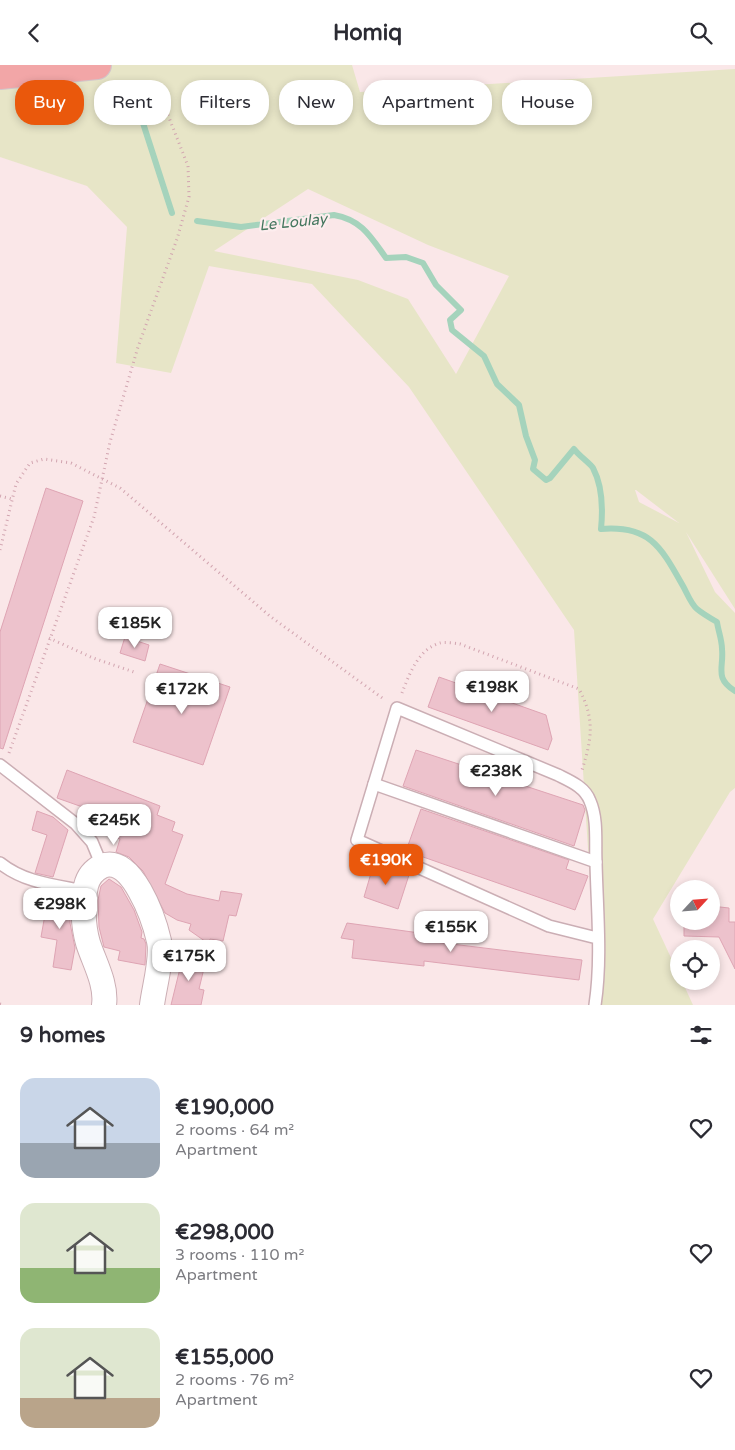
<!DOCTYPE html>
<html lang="en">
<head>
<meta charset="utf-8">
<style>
  :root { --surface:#fff; --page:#f2f2f3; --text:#2b2b33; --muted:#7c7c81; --accent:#ea580c }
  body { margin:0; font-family:"Varela Round",sans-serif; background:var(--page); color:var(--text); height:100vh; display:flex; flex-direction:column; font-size:19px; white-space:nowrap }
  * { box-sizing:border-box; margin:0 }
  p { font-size:16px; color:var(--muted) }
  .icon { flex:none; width:28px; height:28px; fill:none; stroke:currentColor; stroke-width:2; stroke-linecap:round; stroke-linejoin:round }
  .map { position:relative; height:940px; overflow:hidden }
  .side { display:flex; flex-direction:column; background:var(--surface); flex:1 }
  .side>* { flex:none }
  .hud { position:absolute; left:15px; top:15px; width:705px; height:45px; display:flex; gap:10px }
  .needle { width:32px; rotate:64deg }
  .controls { position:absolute; left:670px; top:815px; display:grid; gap:10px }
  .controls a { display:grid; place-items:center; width:50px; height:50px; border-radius:50%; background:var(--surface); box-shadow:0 2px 8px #0003; font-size:25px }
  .price { position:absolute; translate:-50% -42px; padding:0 11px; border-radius:10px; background:#fff; color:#222; font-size:16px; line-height:32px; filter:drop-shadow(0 1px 2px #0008) }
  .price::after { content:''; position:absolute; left:50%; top:30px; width:15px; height:11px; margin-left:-8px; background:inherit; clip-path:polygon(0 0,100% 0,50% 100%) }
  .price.active { background:var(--accent); color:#fff }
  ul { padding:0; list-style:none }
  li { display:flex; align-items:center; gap:15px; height:125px; padding:0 20px }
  li span { display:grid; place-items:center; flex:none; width:140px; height:100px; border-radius:15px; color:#555 }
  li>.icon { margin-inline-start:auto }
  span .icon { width:60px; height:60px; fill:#fffc; stroke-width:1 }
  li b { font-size:21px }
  h2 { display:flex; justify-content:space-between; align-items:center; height:60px; padding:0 20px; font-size:21px }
  .pill { padding:0 18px; border-radius:20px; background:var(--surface); box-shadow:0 2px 8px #0003; font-size:18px; line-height:45px }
  .pill.active { background:var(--accent); color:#fff }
  header { display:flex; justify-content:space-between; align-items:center; height:65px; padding:0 20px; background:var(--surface); font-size:22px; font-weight:700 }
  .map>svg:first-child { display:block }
  .green { fill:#e7e5c7; fill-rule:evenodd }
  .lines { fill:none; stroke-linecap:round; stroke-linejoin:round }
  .stream { stroke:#a5d3bc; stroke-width:6 }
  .building { fill:#edc2cc; stroke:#dea4b3 }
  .lane-casing { stroke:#cbaeb4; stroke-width:14 }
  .street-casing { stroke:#cbaeb4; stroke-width:26 }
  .primary-casing { stroke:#d2c6ca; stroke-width:30 }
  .path { stroke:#d2a5b0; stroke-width:3; stroke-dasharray:1 4; stroke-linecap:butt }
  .lane { stroke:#fff; stroke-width:11 }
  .street { stroke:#fff; stroke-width:24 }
  .primary { stroke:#f2a6a7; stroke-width:28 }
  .labels { text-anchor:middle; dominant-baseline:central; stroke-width:4.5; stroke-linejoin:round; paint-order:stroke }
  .water-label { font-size:15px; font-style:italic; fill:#43765e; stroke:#fdedee }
</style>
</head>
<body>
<header><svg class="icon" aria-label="back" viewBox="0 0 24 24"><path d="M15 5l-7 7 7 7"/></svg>Homiq<svg class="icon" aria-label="search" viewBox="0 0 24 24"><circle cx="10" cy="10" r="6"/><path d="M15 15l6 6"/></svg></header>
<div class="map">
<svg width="735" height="940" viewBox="0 0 735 940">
  <rect width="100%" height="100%" fill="#fae7e8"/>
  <!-- green -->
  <path class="green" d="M0 0H352L360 27 735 4V544L686 467 715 527 735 548V723L730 727 653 854 679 910V916H682L693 940H598L574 565 409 322 312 219 209 201 171 308 116 298 127 162 87 121 0 92ZM308 124 428 180 509 211 456 309 408 234 358 215 214 186ZM635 425H636L679 458 639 437Z"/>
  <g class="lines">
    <!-- stream -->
    <g class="stream">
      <path d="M132 24 172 148"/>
      <path d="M197 156 241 162 334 150C362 155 371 172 386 193L406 192 423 198 436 220 461 245 450 255 452 265 484 291 497 319 519 340 526 371 535 395 533 404 546 415 550 413 574 384C579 391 590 398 593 403 603 422 603 444 601 464 650 460 661 482 683 521 687 528 691 539 697 544 703 549 710 553 717 557 718 565 722 575 722 584 724 603 714 613 735 626"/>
    </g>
  </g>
  <!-- building -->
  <g class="building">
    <path d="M46 423 83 436 3 684 0 683V567Z"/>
    <path d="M125 572 149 580 145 596 120 588Z"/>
    <path d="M160 599 230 622 203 700 133 677Z"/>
    <path d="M439 612 546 650 552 674 548 685 428 642Z"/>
    <path d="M416 685 583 740 585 745 574 781 403 721Z"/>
    <path d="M67 705 160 741 157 750 175 757 172 766 183 770 165 819 187 829 219 836 221 826 242 829 236 851 229 850 223 876 210 874 209 879 189 865 191 859 177 855 165 848 143 806 129 792 116 787 120 774 102 767 108 751 57 733Z"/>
    <path d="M421 744 569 795 566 804 588 811 575 845 406 786Z"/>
    <path d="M37 746 53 752 68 765 53 812 35 808 47 770 32 765Z"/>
    <path d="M374 798 409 810 398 844 364 832Z"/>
    <path d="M109 814 121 822 134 845 142 867 141 873 144 874 146 879 145 900 118 895 120 886 104 882 99 862 98 835 101 821Z"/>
    <path d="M49 827 70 832V858L75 883 71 905 53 902 57 875 41 872Z"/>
    <path d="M711 841 729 843V857H735V904L719 872 684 871V857H711Z"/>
    <path d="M347 858 427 869V876L582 895 579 915 424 896V901L352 893 354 875 341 873Z"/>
    <path d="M184 887 206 895 199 924 204 925 201 940H171Z"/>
  </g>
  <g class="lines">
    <!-- lane casing -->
    <g class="lane-casing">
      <g id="lane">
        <path d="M0 700 76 759 92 777 102 801"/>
        <path d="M374 719 596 797"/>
        <path d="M0 798C25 818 55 820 85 826"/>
        <path d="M595 940C602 894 597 844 596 797 595 778 598 754 590 736 585 722 570 716 558 710L397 643 357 775 549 861 597 873"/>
      </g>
    </g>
    <!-- street casing -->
    <g class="street-casing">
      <path id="street" d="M104 940C107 919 94 897 88 878 83 861 82 837 86 821 88 812 94 805 102 801 132 789 154 854 159 876 163 892 154 923 152 940"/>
    </g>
    <!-- primary casing -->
    <g class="primary-casing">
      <path id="primary" d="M0 10 97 0"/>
    </g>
    <!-- path -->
    <g class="path">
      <path d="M0 431 12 434"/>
      <path d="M0 485 16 419 30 398 44 394 71 398 120 423 271 552 385 635"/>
      <path d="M49 573 93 593 134 607"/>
      <path d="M402 628C409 610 418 584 440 578 445 577 454 578 460 579L579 624C595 654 592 674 582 705"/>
      <path d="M9 688 94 452 110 377 138 282 177 174 189 132 188 101 155 17"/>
      <path d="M0 939 4 940"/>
    </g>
    <!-- lane -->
    <use href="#lane" class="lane"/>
    <!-- street -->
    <use href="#street" class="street"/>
    <!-- primary -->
    <use href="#primary" class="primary"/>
  </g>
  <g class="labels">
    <!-- water labels -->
    <g class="water-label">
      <text transform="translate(293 157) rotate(-6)">Le Loulay</text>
    </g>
  </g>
</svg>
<div class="controls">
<a><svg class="needle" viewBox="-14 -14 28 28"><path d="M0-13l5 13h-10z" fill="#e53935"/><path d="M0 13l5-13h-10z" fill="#7c7c81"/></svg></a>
<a><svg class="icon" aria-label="locate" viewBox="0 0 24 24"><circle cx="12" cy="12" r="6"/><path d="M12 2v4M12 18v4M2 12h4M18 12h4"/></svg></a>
</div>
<b class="price" style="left:135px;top:584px">€185K</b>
<b class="price" style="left:492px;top:648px">€198K</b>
<b class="price" style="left:182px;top:650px">€172K</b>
<b class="price" style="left:496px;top:732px">€238K</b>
<b class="price" style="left:114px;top:781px">€245K</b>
<b class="price active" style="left:386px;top:821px">€190K</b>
<b class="price" style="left:60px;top:865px">€298K</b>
<b class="price" style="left:451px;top:888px">€155K</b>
<b class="price" style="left:189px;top:917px">€175K</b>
<div class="hud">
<a class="pill active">Buy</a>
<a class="pill">Rent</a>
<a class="pill">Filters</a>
<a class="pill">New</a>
<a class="pill">Apartment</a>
<a class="pill">House</a>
</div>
</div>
<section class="side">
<h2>9 homes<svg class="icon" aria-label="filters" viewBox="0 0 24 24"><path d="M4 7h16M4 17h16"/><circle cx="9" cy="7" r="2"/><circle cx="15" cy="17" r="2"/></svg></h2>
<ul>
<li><span style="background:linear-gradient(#c9d6e8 65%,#9aa5b1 0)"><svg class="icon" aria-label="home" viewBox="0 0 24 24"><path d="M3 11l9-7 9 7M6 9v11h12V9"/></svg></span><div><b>€190,000</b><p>2 rooms · 64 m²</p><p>Apartment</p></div><svg class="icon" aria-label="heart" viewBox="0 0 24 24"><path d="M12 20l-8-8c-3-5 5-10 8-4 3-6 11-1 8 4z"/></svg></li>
<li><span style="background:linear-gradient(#dfe7d0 65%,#8fb573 0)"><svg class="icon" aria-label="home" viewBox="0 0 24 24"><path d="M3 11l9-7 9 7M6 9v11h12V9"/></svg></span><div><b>€298,000</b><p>3 rooms · 110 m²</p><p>Apartment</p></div><svg class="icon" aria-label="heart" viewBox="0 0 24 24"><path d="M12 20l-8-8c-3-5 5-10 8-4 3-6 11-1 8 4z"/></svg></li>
<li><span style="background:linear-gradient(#dfe7d0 70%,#b9a48a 0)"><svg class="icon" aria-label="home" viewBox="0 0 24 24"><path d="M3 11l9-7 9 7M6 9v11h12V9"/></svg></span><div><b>€155,000</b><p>2 rooms · 76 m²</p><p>Apartment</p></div><svg class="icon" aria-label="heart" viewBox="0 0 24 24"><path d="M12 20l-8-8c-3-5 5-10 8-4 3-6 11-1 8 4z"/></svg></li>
</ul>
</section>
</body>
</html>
